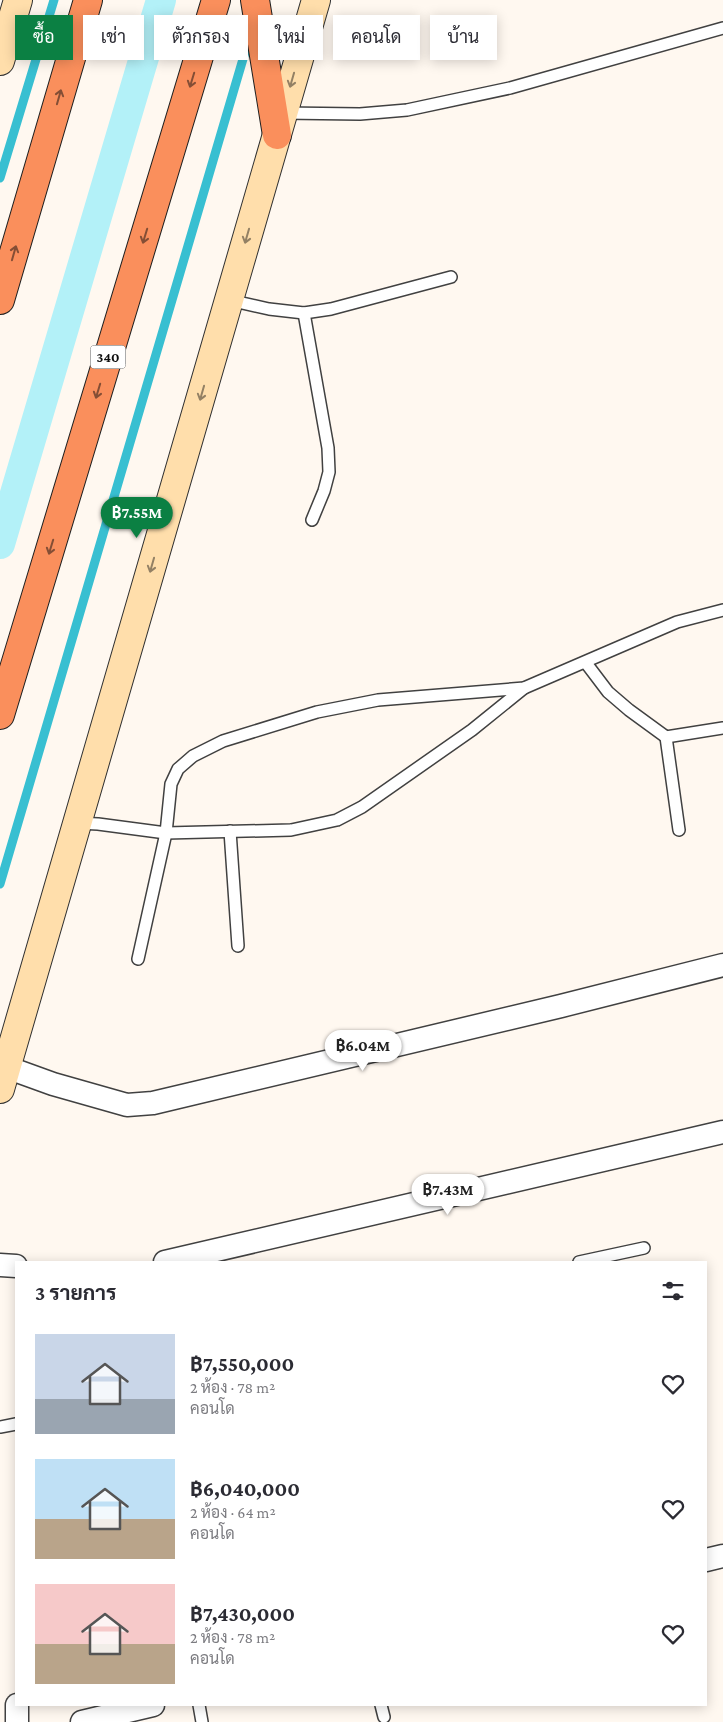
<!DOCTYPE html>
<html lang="th">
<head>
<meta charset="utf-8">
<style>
  :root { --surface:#fff; --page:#f7f7f7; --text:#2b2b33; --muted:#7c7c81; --accent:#0b8043 }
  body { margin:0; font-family:"Crimson Pro",Sarabun,serif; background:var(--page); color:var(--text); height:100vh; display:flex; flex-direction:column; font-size:19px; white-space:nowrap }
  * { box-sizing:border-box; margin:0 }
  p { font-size:16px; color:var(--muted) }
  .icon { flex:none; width:28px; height:28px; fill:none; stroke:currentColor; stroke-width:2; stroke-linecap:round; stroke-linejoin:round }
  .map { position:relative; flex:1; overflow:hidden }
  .drawer { position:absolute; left:15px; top:1261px; width:692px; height:445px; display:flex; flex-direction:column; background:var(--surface); border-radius:0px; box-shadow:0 2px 12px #0003 }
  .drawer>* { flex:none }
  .guide { position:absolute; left:15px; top:15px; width:694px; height:45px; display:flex; gap:10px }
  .price { position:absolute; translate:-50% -42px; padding:0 11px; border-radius:18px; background:#fff; color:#222; font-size:16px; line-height:32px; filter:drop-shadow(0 1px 2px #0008) }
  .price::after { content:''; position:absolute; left:50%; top:30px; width:15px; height:11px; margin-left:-8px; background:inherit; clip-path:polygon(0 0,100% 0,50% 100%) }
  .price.on { background:var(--accent); color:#fff }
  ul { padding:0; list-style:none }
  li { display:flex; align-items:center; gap:15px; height:125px; padding:0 20px }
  li span { display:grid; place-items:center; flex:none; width:140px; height:100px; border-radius:0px; color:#555 }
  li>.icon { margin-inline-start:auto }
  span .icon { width:60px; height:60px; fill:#fffc; stroke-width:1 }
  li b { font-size:21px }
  h2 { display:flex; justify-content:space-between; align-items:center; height:60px; padding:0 20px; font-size:21px }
  .chip { padding:0 18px; border-radius:0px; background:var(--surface); box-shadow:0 2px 12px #0003; font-size:18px; line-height:45px }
  .chip.on { background:var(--accent); color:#fff }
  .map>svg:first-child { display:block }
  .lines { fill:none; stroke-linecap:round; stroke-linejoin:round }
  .stream { stroke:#38bfd1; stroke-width:9 }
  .canal { stroke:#b3f1f8; stroke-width:30 }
  .service-casing { stroke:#414141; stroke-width:14 }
  .minor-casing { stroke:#414141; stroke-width:25 }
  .secondary-casing { stroke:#303030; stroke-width:30 }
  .trunk-casing { stroke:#1f1f1f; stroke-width:30 }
  .service { stroke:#fff; stroke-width:11 }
  .minor { stroke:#fff; stroke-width:22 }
  .secondary { stroke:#ffdeab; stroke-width:28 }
  .trunk { stroke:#fa8f5c; stroke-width:28 }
  .oneway { stroke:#844e35 }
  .oneway2 { stroke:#938064 }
  .labels { text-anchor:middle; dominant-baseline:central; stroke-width:5; stroke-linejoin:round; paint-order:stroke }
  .shield { fill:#fff; stroke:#565656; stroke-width:1 }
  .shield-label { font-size:14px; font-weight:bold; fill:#0e0e0e }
</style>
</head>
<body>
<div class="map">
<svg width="723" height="1722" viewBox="0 0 723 1722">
  <rect width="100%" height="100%" fill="#fff8f0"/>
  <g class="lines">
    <!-- stream -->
    <g class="stream">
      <path d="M0 178 54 0"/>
      <path d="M0 884 248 42"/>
    </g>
    <!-- canal -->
    <path class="canal" d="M0 544 161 0"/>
    <!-- service casing -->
    <g class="service-casing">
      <g id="service">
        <path d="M283 113 360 114 407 110 510 88 723 28"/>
        <path d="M229 300 269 309 304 313 331 309 451 277"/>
        <path d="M304 313 328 448 329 472 324 491 312 520"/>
        <path d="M586 663 608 692 629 710 666 737 723 728"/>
        <path d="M666 737 679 830"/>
        <path d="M77 823 98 824 166 833 291 830 337 820 362 807 472 730 524 688"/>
        <path d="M230 831 238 946"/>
        <path d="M138 959 166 833 171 784 178 769 193 756 223 741 317 712 378 700 524 688 677 622 723 610"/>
        <path d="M579 1262 644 1248"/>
        <path d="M0 1427 16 1424"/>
        <path d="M199 1705 202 1722"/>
        <path d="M381 1705 384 1717"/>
      </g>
    </g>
    <!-- minor casing -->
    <g class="minor-casing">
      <g id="minor">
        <path d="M6 1067 53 1084 127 1105 153 1103 561 1006 723 965"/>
        <path d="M165 1262 723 1132"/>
        <path d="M0 1265 16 1266"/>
        <path d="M706 1560 723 1556"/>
        <path d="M17 1722V1705"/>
        <path d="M82 1722 153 1705"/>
      </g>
    </g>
    <!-- secondary casing -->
    <g class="secondary-casing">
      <g id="secondary">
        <path d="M0 61 18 0"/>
        <path d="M0 1089 316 0"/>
      </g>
    </g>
    <!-- trunk casing -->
    <g class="trunk-casing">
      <g id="trunk">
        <path d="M255 0 277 135"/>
        <path d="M0 300 88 0"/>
        <path d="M0 715 216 0"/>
      </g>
    </g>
    <!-- service -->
    <use href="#service" class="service"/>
    <!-- minor -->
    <use href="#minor" class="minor"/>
    <!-- secondary -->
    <use href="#secondary" class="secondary"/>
    <!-- trunk -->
    <use href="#trunk" class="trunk"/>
  </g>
  <!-- one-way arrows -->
  <defs><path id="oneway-shaft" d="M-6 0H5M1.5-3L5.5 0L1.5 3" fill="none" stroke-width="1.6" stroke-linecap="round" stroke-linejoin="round" transform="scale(1.25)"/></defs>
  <g class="oneway">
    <use href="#oneway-shaft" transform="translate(192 80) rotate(107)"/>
    <use href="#oneway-shaft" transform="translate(59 97) rotate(-74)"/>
    <use href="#oneway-shaft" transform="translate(145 236) rotate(107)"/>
    <use href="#oneway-shaft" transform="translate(14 253) rotate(-74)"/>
    <use href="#oneway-shaft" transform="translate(98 391) rotate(107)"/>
    <use href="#oneway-shaft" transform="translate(51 547) rotate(107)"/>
  </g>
  <g class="oneway2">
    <use href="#oneway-shaft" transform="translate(292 80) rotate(106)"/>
    <use href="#oneway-shaft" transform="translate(247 236) rotate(106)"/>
    <use href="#oneway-shaft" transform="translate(202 393) rotate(106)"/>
    <use href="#oneway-shaft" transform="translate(152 565) rotate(106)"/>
  </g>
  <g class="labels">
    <!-- shield labels -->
    <rect class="shield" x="90.5" y="345.5" width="35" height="23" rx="4"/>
    <g class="shield-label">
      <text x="108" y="357">340</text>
    </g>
  </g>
</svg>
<b class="price on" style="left:137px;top:539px">฿7.55M</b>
<b class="price" style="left:363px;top:1072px">฿6.04M</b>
<b class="price" style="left:448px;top:1216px">฿7.43M</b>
<div class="guide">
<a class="chip on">ซื้อ</a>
<a class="chip">เช่า</a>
<a class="chip">ตัวกรอง</a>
<a class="chip">ใหม่</a>
<a class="chip">คอนโด</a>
<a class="chip">บ้าน</a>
</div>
<section class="drawer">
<h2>3 รายการ<svg class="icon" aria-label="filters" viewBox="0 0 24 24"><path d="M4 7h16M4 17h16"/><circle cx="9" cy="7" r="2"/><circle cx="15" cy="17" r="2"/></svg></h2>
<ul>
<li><span style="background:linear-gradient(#c9d6e8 65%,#9aa5b1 0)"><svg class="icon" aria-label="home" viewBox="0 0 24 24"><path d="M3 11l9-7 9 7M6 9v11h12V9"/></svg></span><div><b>฿7,550,000</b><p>2 ห้อง · 78 m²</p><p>คอนโด</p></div><svg class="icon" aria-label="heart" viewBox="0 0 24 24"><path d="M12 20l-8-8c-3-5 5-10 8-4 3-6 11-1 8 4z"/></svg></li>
<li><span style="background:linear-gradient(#bfe0f5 60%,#b9a48a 0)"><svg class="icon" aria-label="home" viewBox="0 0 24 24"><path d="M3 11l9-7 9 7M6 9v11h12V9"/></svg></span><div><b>฿6,040,000</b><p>2 ห้อง · 64 m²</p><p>คอนโด</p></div><svg class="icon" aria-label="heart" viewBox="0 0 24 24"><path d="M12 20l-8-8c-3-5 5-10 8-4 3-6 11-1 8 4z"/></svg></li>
<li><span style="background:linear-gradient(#f6c9c9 60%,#b9a48a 0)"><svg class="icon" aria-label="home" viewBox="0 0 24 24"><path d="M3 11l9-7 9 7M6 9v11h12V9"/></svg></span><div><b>฿7,430,000</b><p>2 ห้อง · 78 m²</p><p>คอนโด</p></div><svg class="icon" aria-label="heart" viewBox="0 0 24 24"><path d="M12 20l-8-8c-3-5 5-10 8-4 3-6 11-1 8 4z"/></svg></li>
</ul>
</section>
</div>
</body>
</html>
